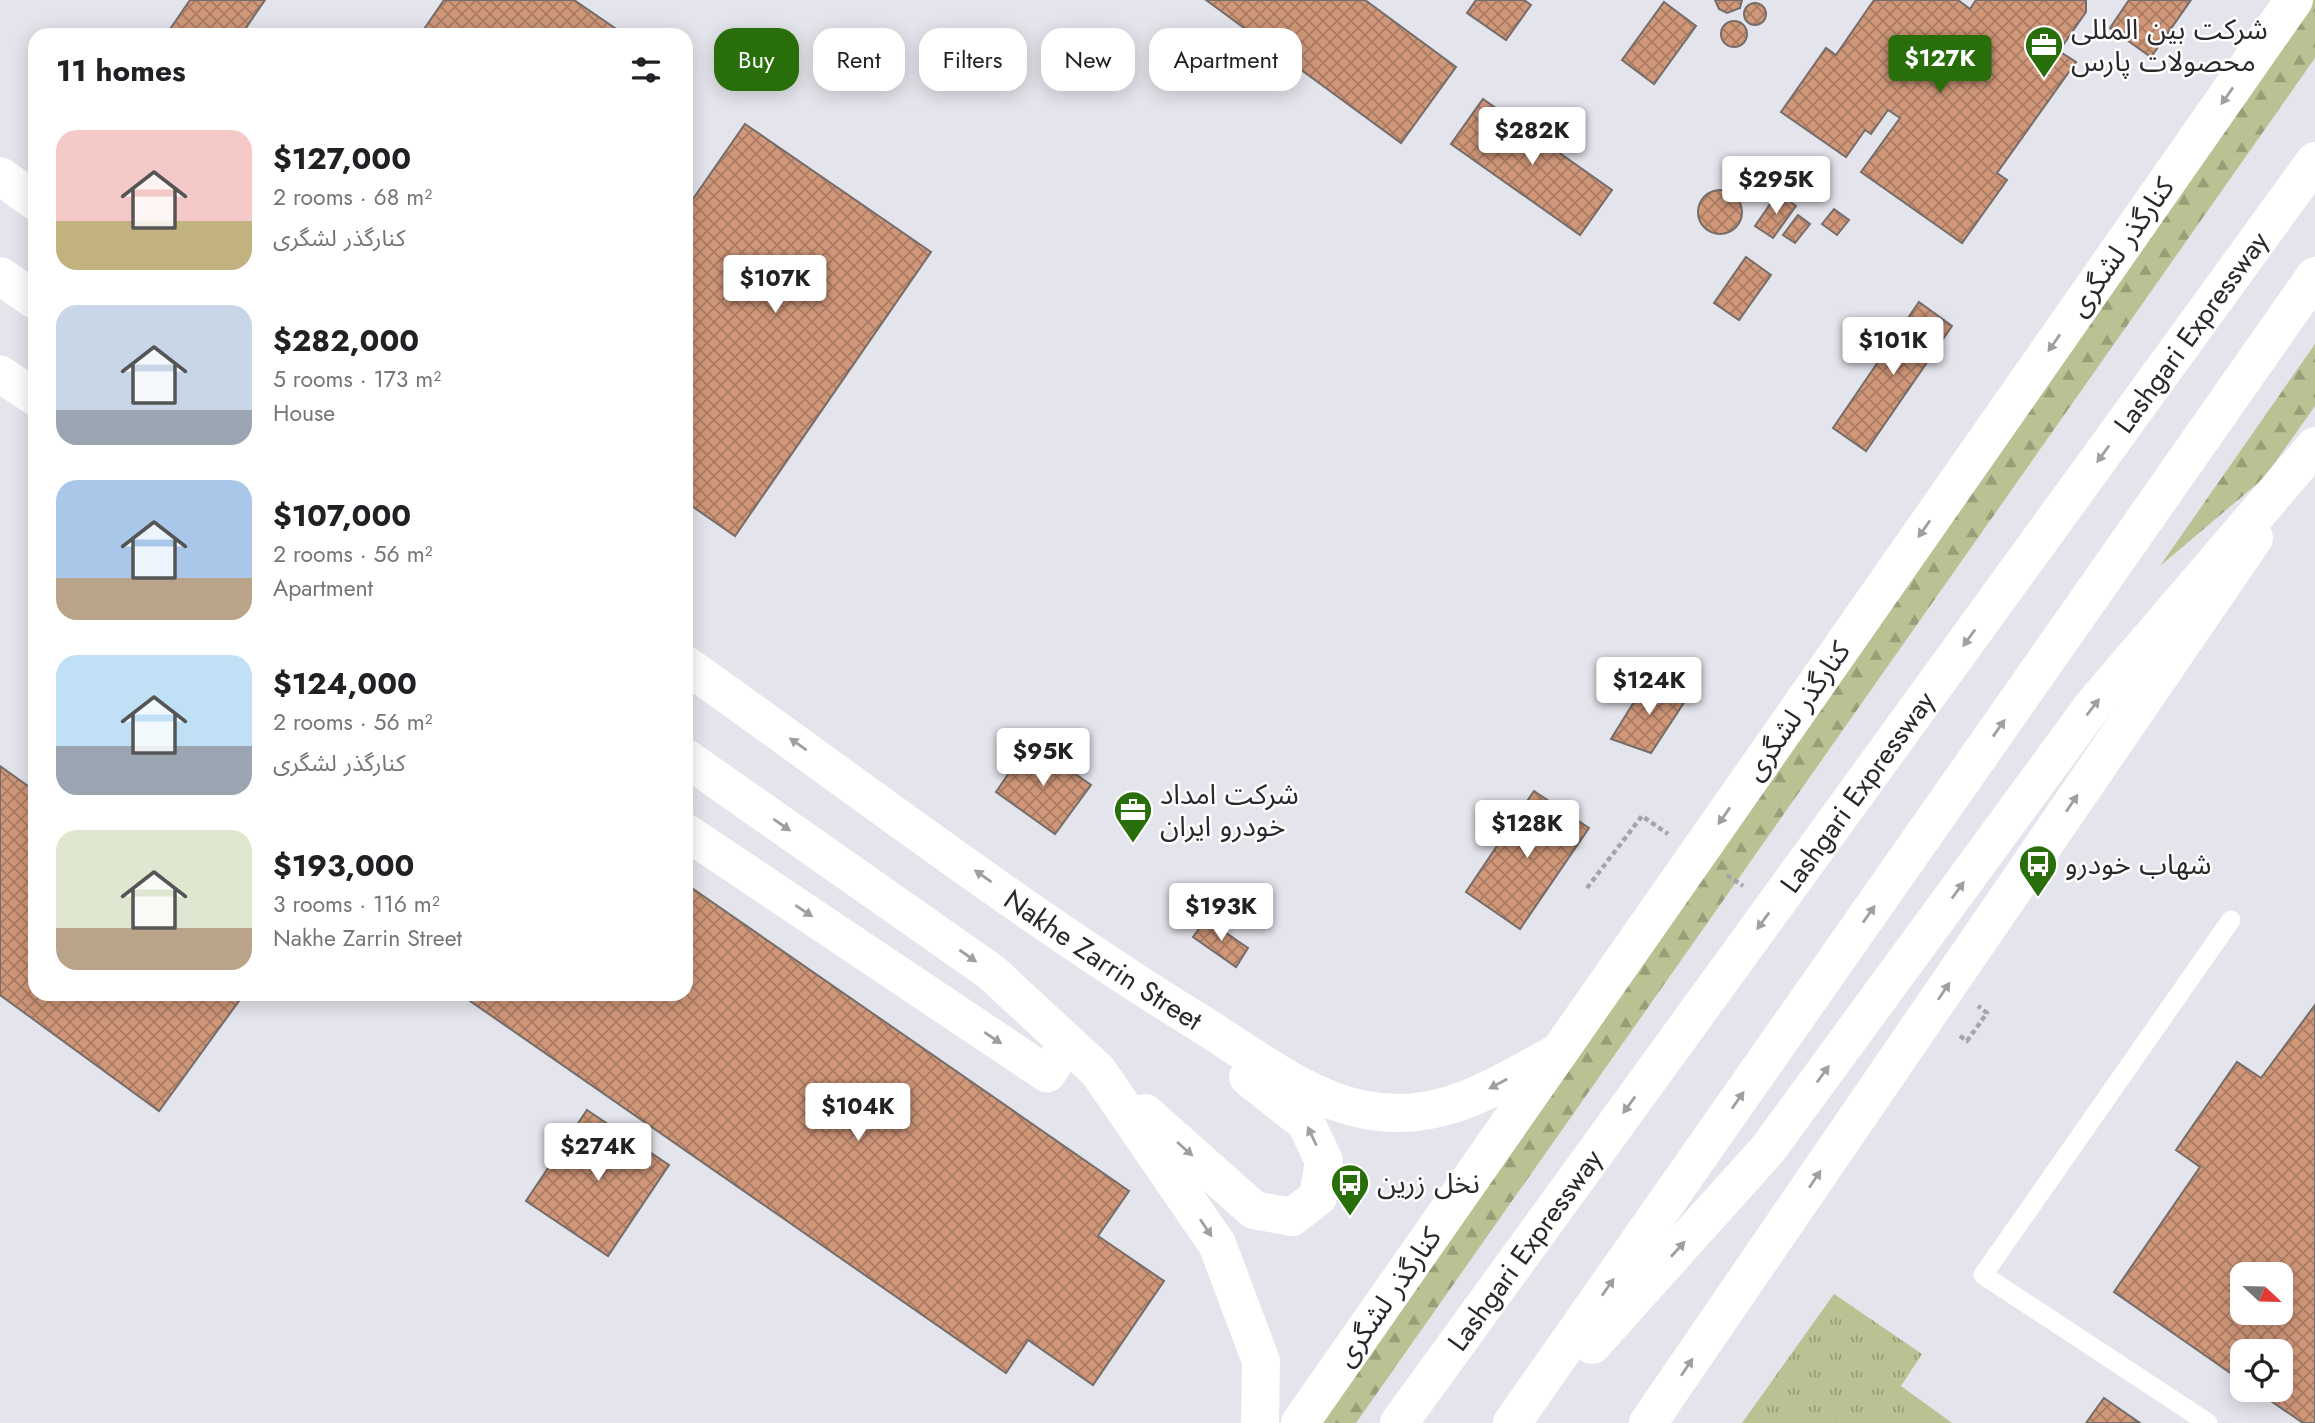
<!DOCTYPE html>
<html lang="en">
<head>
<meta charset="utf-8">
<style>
  :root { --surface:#fff; --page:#f2f2f2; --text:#202124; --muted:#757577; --accent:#286e0b }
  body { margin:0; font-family:Jost,"Noto Sans Arabic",sans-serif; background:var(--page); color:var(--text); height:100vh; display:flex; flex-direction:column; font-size:26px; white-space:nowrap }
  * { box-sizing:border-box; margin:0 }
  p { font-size:23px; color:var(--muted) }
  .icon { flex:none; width:38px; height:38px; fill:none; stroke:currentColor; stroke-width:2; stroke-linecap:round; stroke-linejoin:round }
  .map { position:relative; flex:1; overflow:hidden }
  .drawer { position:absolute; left:28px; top:28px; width:665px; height:973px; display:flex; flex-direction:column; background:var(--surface); border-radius:21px; box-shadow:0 4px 18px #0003 }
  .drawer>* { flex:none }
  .guide { position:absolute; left:714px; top:28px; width:665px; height:63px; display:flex; gap:14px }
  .needle { width:46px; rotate:112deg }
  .controls { position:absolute; left:2230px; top:1262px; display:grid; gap:14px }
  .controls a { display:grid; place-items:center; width:63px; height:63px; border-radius:14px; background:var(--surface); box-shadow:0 4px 18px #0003; font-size:35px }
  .price { position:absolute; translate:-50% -60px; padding:0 16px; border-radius:7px; background:#fff; color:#222; font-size:23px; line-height:46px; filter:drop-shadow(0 2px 4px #0008) }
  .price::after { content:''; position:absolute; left:50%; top:42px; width:21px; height:16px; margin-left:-10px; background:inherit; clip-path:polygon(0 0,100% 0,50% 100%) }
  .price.selected { background:var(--accent); color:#fff }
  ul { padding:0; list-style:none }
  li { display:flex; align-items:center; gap:21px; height:175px; padding:0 28px }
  li span { display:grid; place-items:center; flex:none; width:196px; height:140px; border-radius:21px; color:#555 }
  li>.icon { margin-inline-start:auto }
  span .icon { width:84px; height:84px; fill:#fffc; stroke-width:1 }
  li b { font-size:30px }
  h2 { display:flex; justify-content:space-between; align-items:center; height:84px; padding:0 28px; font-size:30px }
  .pill { padding:0 24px; border-radius:21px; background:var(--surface); box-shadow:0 4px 18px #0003; font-size:24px; line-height:63px }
  .pill.selected { background:var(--accent); color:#fff }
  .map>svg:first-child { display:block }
  .grass { fill:url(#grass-tufts) }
  .forest { fill:url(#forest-firs) }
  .building { fill:url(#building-cross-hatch); stroke:#756d69; stroke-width:2; fill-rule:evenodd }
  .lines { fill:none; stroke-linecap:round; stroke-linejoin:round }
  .path { stroke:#a4a4ab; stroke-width:4.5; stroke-dasharray:5 3.5; stroke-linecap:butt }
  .service { stroke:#fff; stroke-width:19 }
  .minor { stroke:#fff; stroke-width:37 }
  .tertiary { stroke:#fff; stroke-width:38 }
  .primary { stroke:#fff; stroke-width:38 }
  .trunk { stroke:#fff; stroke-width:38 }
  .oneway { fill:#9f9fa0 }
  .labels { text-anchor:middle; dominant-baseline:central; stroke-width:5; stroke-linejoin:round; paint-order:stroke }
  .poi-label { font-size:28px; fill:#29292c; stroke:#fff; text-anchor:start }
  .street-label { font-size:28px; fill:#29292c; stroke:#fff }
</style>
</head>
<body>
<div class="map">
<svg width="2315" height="1423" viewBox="0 0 2315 1423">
  <defs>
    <pattern id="grass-tufts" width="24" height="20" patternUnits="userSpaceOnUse" patternTransform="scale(1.75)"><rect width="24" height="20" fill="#bcc193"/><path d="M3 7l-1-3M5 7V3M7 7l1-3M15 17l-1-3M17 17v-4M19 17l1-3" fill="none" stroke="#999d78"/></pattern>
    <pattern id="forest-firs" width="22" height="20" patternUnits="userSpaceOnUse" patternTransform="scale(1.75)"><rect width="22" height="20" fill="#bcc193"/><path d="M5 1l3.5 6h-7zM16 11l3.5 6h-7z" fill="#999d78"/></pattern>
    <pattern id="building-cross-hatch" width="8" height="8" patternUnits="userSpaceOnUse" patternTransform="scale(1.75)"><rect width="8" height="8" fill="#d09779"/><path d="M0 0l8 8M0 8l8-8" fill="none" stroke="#a97b63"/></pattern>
  </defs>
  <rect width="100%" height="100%" fill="#e4e4ec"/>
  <!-- grass -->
  <path class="grass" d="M1834 1294 1922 1354 1901 1386 1952 1423H1742Z"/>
  <!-- forest -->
  <g class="forest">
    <path d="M2305 0H2315V58L1356 1423H1311Z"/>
    <path d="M2315 344V406L2264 478 2160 566Z"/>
  </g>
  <!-- building -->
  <g class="building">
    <path d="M190 0H265L241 35H166Z"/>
    <path d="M444 0H574L625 35H420Z"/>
    <path d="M1206 0H1365L1456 67 1401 143Z"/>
    <path d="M1476 0H1524L1531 5 1506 40 1467 13Z"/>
    <path d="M1715 0H1742L1740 8 1727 13 1719 9Z"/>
    <path d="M1874 0H1958L1970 9 1976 0H2086V12L2059 51 2076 62 1997 173 2007 180 1962 243 1861 172 1900 118 1888 110 1871 134 1865 130 1846 157 1781 112 1826 48 1836 55Z"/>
    <path d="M2191 0 2151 57 2110 28 2129 0Z"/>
    <path d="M1664 2 1696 26 1654 84 1622 60Z"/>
    <circle cx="1755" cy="14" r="11"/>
    <circle cx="1734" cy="34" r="13"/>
    <path d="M1483 99 1612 190 1580 235 1451 144Z"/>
    <path d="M745 124 931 252 735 536 686 502V209Z"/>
    <circle cx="1720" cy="212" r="22"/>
    <path d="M1778 193 1796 206 1773 238 1755 226Z"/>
    <path d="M1834 209 1849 220 1837 235 1822 224Z"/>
    <path d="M1798 215 1810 224 1795 243 1783 235Z"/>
    <path d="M1746 257 1771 275 1739 320 1714 303Z"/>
    <path d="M1919 302 1952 326 1866 451 1833 428Z"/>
    <path d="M1649 678 1685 701 1651 753 1611 739Z"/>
    <path d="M1030 742 1091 785 1055 834 996 792Z"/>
    <path d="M0 766 35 791V994H244L159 1111 0 995Z"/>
    <path d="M1534 791 1589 828 1520 929 1466 892Z"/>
    <path d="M686 884 1129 1191 1098 1236 1164 1281 1093 1385 1028 1340 1006 1373 460 994H686Z"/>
    <path d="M1206 919 1248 948 1236 967 1193 937Z"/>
    <path d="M2315 1005V1423H2303L2255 1390H2280V1351H2242V1381L2114 1292 2200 1167 2176 1150 2237 1062 2261 1078ZM2242 1274H2280V1312H2242Z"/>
    <path d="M587 1110 669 1165 608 1256 526 1201Z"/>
    <path d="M2104 1398 2140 1423H2086Z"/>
  </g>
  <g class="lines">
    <!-- path -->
    <g class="path">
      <path d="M1727 875 1743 886"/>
      <path d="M1587 888 1642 816 1668 834"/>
      <path d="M1960 1036 1967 1041 1987 1013 1978 1006"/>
    </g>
    <!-- service -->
    <path class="service" d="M2208 1423 1983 1275 2231 920"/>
    <!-- minor -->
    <g class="minor">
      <path d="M0 374 35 397"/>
      <path d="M686 832 1047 1074 1068 1043"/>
    </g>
    <!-- tertiary -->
    <g class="tertiary">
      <path d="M0 176 35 201"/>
      <path d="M0 276 35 300"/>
      <path id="s1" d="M686 665C857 786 1024 915 1203 1025 1251 1055 1304 1097 1361 1109 1439 1126 1493 1087 1559 1052"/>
      <path d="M686 758 991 972 1098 1071 1217 1244 1261 1361 1260 1423"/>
      <path d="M1145 1113 1254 1210 1292 1217 1318 1197 1324 1161 1306 1123 1248 1077"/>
    </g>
    <!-- primary -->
    <g class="primary">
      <path d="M1300 1423 2294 0"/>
      <path d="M1648 1423 2254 538"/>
    </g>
    <!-- trunk -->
    <g class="trunk">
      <path d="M1592 1345 1768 1149 2094 704 2315 446"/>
      <path id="s2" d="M1399 1423 2315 161"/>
      <path d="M1512 1423 2315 276"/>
    </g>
  </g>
  <!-- one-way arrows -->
  <defs><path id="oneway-solid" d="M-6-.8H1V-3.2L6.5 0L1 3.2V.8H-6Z" transform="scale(1.75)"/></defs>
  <g class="oneway">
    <use href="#oneway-solid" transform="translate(2227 96) rotate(125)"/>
    <use href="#oneway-solid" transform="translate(2054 343) rotate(125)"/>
    <use href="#oneway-solid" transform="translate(2103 454) rotate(126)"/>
    <use href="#oneway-solid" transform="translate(1924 529) rotate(125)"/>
    <use href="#oneway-solid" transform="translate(1969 638) rotate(126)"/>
    <use href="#oneway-solid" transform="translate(2093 707) rotate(-52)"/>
    <use href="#oneway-solid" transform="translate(1999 728) rotate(-55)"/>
    <use href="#oneway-solid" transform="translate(798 744) rotate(-145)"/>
    <use href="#oneway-solid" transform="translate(2072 803) rotate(-56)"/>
    <use href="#oneway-solid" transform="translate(1724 816) rotate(125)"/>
    <use href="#oneway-solid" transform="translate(782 825) rotate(35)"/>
    <use href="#oneway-solid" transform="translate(983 876) rotate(-145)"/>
    <use href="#oneway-solid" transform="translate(1958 890) rotate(-54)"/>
    <use href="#oneway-solid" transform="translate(804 911) rotate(34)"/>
    <use href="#oneway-solid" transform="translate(1869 914) rotate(-55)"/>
    <use href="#oneway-solid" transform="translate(1763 921) rotate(126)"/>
    <use href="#oneway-solid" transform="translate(968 956) rotate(35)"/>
    <use href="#oneway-solid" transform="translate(1944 991) rotate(-56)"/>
    <use href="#oneway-solid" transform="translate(993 1038) rotate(34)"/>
    <use href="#oneway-solid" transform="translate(1823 1074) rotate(-54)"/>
    <use href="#oneway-solid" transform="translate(1498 1084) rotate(152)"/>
    <use href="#oneway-solid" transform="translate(1738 1100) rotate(-55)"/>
    <use href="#oneway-solid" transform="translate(1629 1105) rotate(126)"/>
    <use href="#oneway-solid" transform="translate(1312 1136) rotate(-115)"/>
    <use href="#oneway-solid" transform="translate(1185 1149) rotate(42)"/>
    <use href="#oneway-solid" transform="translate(1815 1179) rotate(-56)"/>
    <use href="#oneway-solid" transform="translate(1206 1228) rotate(56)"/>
    <use href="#oneway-solid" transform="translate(1678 1249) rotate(-48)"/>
    <use href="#oneway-solid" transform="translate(1608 1287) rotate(-55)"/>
    <use href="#oneway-solid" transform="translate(1687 1367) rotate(-56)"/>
  </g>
  <!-- icons -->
  <defs>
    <g id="office-pin" transform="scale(2.0125)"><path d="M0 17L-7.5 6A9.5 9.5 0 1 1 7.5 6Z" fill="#286e0b" stroke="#fff"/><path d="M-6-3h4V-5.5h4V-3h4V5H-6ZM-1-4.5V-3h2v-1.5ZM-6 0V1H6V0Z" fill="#fff"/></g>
    <g id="bus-pin" transform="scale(2.0125)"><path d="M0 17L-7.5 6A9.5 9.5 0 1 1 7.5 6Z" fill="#286e0b" stroke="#fff"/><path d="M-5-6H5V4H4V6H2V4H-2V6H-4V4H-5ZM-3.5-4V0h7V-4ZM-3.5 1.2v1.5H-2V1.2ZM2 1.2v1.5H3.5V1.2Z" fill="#fff"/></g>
  </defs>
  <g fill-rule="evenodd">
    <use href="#office-pin" x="2044" y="45"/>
    <use href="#office-pin" x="1133" y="810"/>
    <use href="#bus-pin" x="2038" y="864"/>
    <use href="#bus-pin" x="1350" y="1183"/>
  </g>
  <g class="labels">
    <!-- poi labels -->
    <g class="poi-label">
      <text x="2071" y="29">شرکت بین المللی<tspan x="2071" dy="32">محصولات پارس</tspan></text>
      <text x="1160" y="794">شرکت امداد<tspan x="1160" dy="32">خودرو ایران</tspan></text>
      <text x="2065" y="864">شهاب خودرو</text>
      <text x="1377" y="1183">نخل زرین</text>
    </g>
    <!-- street labels -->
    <g class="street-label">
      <text transform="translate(2121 247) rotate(-55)">کنارگذر لشگری</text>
      <text stroke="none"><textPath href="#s2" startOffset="1348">Lashgari Expressway</textPath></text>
      <text transform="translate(1797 711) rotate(-55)">کنارگذر لشگری</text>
      <text stroke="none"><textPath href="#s2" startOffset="780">Lashgari Expressway</textPath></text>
      <text stroke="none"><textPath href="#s1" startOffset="511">Nakhe Zarrin Street</textPath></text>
      <text stroke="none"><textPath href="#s2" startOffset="214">Lashgari Expressway</textPath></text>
      <text transform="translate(1388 1297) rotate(-55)">کنارگذر لشگری</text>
    </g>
  </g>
</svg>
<div class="controls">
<a><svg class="needle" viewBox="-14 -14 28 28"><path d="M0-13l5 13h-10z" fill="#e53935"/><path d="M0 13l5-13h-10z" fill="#757577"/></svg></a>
<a><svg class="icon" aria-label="locate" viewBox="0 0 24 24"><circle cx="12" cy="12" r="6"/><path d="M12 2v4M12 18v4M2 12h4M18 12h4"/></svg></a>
</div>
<b class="price selected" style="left:1940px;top:95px">$127K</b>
<b class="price" style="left:1532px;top:167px">$282K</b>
<b class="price" style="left:1776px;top:216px">$295K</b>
<b class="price" style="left:775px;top:315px">$107K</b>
<b class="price" style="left:1893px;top:377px">$101K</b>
<b class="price" style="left:1649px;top:717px">$124K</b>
<b class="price" style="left:1043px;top:788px">$95K</b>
<b class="price" style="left:1527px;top:860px">$128K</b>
<b class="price" style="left:1221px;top:943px">$193K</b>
<b class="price" style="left:858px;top:1143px">$104K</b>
<b class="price" style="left:598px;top:1183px">$274K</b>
<div class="guide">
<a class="pill selected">Buy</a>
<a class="pill">Rent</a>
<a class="pill">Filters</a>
<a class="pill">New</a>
<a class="pill">Apartment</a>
</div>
<section class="drawer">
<h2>11 homes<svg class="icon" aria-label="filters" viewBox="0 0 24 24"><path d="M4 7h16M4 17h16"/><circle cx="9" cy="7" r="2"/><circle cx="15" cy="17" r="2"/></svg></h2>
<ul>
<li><span style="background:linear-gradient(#f6c9c9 65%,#c2b280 0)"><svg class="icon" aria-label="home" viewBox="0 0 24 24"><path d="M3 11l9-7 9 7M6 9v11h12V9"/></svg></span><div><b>$127,000</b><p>2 rooms · 68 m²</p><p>کنارگذر لشگری</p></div></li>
<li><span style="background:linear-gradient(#c9d6e8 75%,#9aa5b1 0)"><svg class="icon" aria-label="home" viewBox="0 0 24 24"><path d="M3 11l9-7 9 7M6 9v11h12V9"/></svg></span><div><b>$282,000</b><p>5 rooms · 173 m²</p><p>House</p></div></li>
<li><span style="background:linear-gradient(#a9c7e8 70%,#b9a48a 0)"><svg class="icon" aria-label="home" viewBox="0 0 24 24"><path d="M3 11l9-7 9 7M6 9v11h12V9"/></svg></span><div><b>$107,000</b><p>2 rooms · 56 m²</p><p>Apartment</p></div></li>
<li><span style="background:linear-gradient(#bfe0f5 65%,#9aa5b1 0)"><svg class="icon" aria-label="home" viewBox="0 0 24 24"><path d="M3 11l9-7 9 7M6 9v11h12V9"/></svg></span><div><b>$124,000</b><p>2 rooms · 56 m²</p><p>کنارگذر لشگری</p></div></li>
<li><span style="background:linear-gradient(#dfe7d0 70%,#b9a48a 0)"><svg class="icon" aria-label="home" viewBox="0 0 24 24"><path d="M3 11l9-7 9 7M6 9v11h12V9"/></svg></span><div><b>$193,000</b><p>3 rooms · 116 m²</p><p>Nakhe Zarrin Street</p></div></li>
</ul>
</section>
</div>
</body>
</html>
